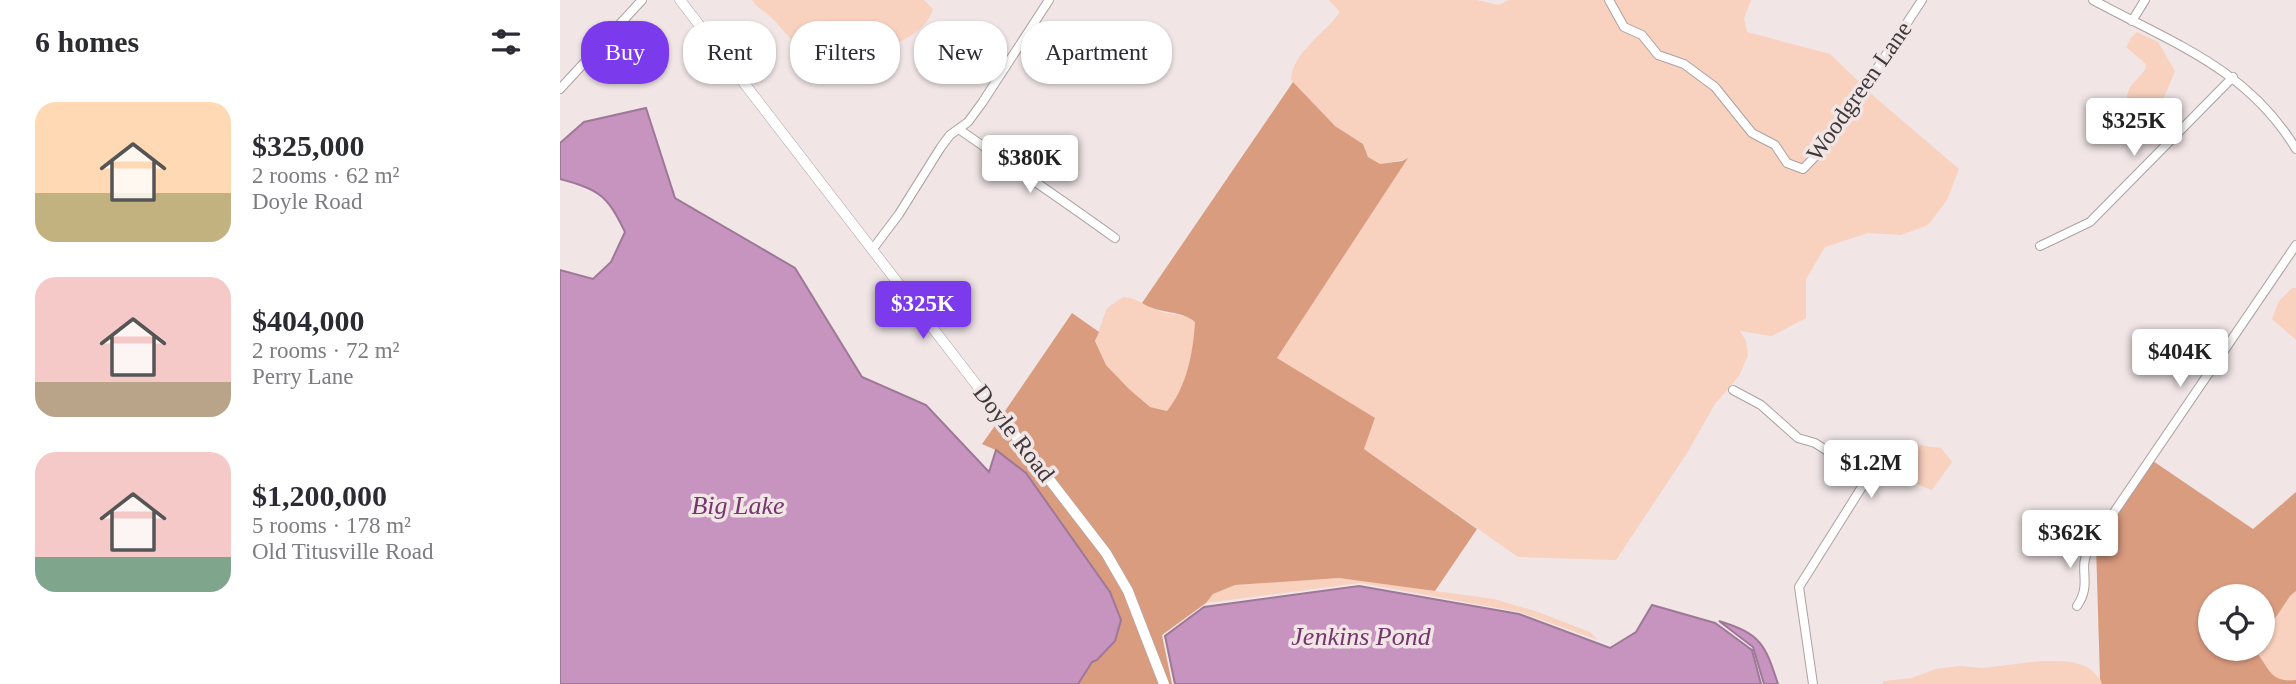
<!DOCTYPE html>
<html lang="en">
<head>
<meta charset="utf-8">
<style>
  :root { --surface:#fff; --page:#f2f2f3; --text:#2b2b33; --muted:#7c7c81; --accent:#7c3aed }
  body { margin:0; font-family:"Times New Roman",serif; background:var(--page); color:var(--text); height:100vh; display:flex; flex-direction:column; font-size:26px; white-space:nowrap }
  * { box-sizing:border-box; margin:0 }
  p { font-size:23px; color:var(--muted) }
  .icon { flex:none; width:38px; height:38px; fill:none; stroke:currentColor; stroke-width:2; stroke-linecap:round; stroke-linejoin:round }
  .map { position:relative; flex:1; overflow:hidden }
  .sheet { display:flex; flex-direction:column; background:var(--surface); width:560px }
  .sheet>* { flex:none }
  .top-card { position:absolute; left:21px; top:21px; width:665px; height:63px; display:flex; gap:14px }
  .buttons { position:absolute; left:1638px; top:584px; display:grid; gap:14px }
  .buttons a { display:grid; place-items:center; width:77px; height:77px; border-radius:50%; background:var(--surface); box-shadow:0 2px 5px #0004; font-size:35px }
  .price { position:absolute; translate:-50% -60px; padding:0 16px; border-radius:7px; background:#fff; color:#222; font-size:23px; line-height:46px; filter:drop-shadow(0 2px 4px #0008) }
  .price::after { content:''; position:absolute; left:50%; top:42px; width:21px; height:16px; margin-left:-10px; background:inherit; clip-path:polygon(0 0,100% 0,50% 100%) }
  .price.on { background:var(--accent); color:#fff }
  ul { padding:0; list-style:none }
  li { display:flex; align-items:center; gap:21px; height:175px; padding:0 35px }
  li span { display:grid; place-items:center; flex:none; width:196px; height:140px; border-radius:21px; color:#555 }
  li>.icon { margin-inline-start:auto }
  span .icon { width:84px; height:84px; fill:#fffc; stroke-width:1 }
  li b { font-size:30px }
  h2 { display:flex; justify-content:space-between; align-items:center; height:84px; padding:0 35px; font-size:30px }
  .chip { padding:0 24px; border-radius:28px; background:var(--surface); box-shadow:0 2px 5px #0004; font-size:24px; line-height:63px }
  .chip.on { background:var(--accent); color:#fff }
  main { display:flex; flex:1; min-height:0 }
  .map>svg:first-child { display:block }
  .green { fill:#f9d1bf }
  .forest { fill:#da9c7f }
  .water { fill:#c793bf; stroke:#9e7897; stroke-width:2 }
  .lines { fill:none; stroke-linecap:round; stroke-linejoin:round }
  .minor-casing { stroke:#aca1a2; stroke-width:10 }
  .major-casing { stroke:#aca1a2; stroke-width:11 }
  .minor { stroke:#fff; stroke-width:8 }
  .major { stroke:#fff; stroke-width:10 }
  .labels { text-anchor:middle; dominant-baseline:central; stroke-width:7; stroke-linejoin:round; paint-order:stroke }
  .street-label { font-size:24px; fill:#3e393a; stroke:#f1e5e6 }
  .water-label { font-size:26px; font-style:italic; fill:#75366e; stroke:#f1e5e6 }
</style>
</head>
<body>
<main>
<section class="sheet">
<h2>6 homes<svg class="icon" aria-label="filters" viewBox="0 0 24 24"><path d="M4 7h16M4 17h16"/><circle cx="9" cy="7" r="2"/><circle cx="15" cy="17" r="2"/></svg></h2>
<ul>
<li><span style="background:linear-gradient(#ffd9b3 65%,#c2b280 0)"><svg class="icon" aria-label="home" viewBox="0 0 24 24"><path d="M3 11l9-7 9 7M6 9v11h12V9"/></svg></span><div><b>$325,000</b><p>2 rooms · 62 m²</p><p>Doyle Road</p></div></li>
<li><span style="background:linear-gradient(#f6c9c9 75%,#b9a48a 0)"><svg class="icon" aria-label="home" viewBox="0 0 24 24"><path d="M3 11l9-7 9 7M6 9v11h12V9"/></svg></span><div><b>$404,000</b><p>2 rooms · 72 m²</p><p>Perry Lane</p></div></li>
<li><span style="background:linear-gradient(#f6c9c9 75%,#7fa58c 0)"><svg class="icon" aria-label="home" viewBox="0 0 24 24"><path d="M3 11l9-7 9 7M6 9v11h12V9"/></svg></span><div><b>$1,200,000</b><p>5 rooms · 178 m²</p><p>Old Titusville Road</p></div></li>
</ul>
</section>
<div class="map">
<svg width="1736" height="684" viewBox="0 0 1736 684">
  <rect width="100%" height="100%" fill="#f1e5e6"/>
  <!-- green -->
  <g class="green">
    <path d="M192 0H364L373 9C369 24 353 36 339 42 320 51 262 57 243 47 229 40 222 28 212 18 205 11 197 8 192 0Z"/>
    <path d="M769 0H916L939 5 949 0H1191L1184 18 1187 32 1270 54 1317 99 1399 169 1387 200 1368 225 1341 235 1308 233 1265 247 1246 279V318L1212 336 1180 331 1186 341 1188 355 1179 376 1155 404 1127 453 1056 560 958 557 804 449 815 419 717 358 847 159 820 164 808 157 803 144 775 126 762 113 731 80C733 51 765 34 780 12Z"/>
    <path d="M1577 32 1598 42 1615 71 1597 114 1586 119 1571 117 1565 128 1552 123 1558 105 1565 101 1570 87 1585 70 1586 64 1566 47 1571 38Z"/>
    <path d="M1732 288H1736V340L1712 319 1719 301Z"/>
    <path d="M563 297C577 297 585 307 599 311 613 316 624 312 635 322 633 354 627 386 607 411L590 407 569 389 546 365 535 341 547 308Z"/>
    <path d="M1349 444 1381 448 1392 462 1372 490 1354 483 1339 461Z"/>
    <path d="M779 578 934 599 978 612 1030 632 1038 640 960 612 800 583 646 603 653 594 675 585Z"/>
    <path d="M1736 591V680C1707 683 1710 665 1693 649H1703V626L1716 617 1730 596Z"/>
    <path d="M1481 661C1504 661 1531 659 1542 684H1322L1324 681 1352 678 1376 669 1400 666 1423 668Z"/>
  </g>
  <!-- forest -->
  <g class="forest">
    <path d="M733 82 775 126 803 144 808 157 820 164 842 161 848 158 717 358 815 418 804 449 917 529 875 591 779 578 675 585 653 594 646 603 602 635 612 684H608L572 589 443 414 512 313 539 332 535 341 546 365 569 389 590 407 607 411C627 386 633 353 635 322 620 309 600 315 582 303Z"/>
    <path d="M439 420 543 555 565 593 601 684H438L561 620 550 592 466 473 438 451 422 444Z"/>
    <path d="M1593 461 1693 529 1736 492V591L1730 596 1716 617 1703 626V597H1650V649H1693C1710 665 1707 683 1736 680V684H1542L1540 679 1536 545Z"/>
  </g>
  <!-- water -->
  <g class="water">
    <path d="M86 108 115 198 235 268 302 377 366 405 429 472 436 450 466 473 550 592 561 620 555 641 537 660 532 662 518 684H0V270L33 279 51 262 65 232C47 195 40 190 0 179V143L24 122Z"/>
    <path d="M799 586 959 614 1050 648 1076 632 1092 605 1155 623 1192 650 1201 684H615L605 636 644 607Z"/>
    <path d="M1159 621C1201 634 1205 644 1218 684H1204L1193 647Z"/>
  </g>
  <g class="lines">
    <!-- minor casing -->
    <g class="minor-casing">
      <g id="minor">
        <path d="M1049 0 1064 27 1082 35 1098 55 1124 64 1155 87 1192 133 1215 145 1227 163 1243 169 1268 143 1362 0"/>
        <path d="M1533 0C1612 43 1687 68 1736 149"/>
        <path d="M1572 21 1585 0"/>
        <path d="M0 89 82 0"/>
        <path d="M400 130C452 166 504 201 555 238"/>
        <path d="M1480 246 1530 222 1673 77"/>
        <path d="M312 250 339 214 381 147 390 135 408 122 422 103 489 0"/>
        <path d="M1173 390 1201 405 1238 438 1255 443 1292 467 1305 482 1239 587 1253 684"/>
        <path d="M1517 606C1533 583 1517 569 1529 549L1736 245"/>
      </g>
    </g>
    <!-- major casing -->
    <g class="major-casing">
      <path id="major" d="M120 0 546 553 568 591 604 684"/>
    </g>
    <!-- minor -->
    <use href="#minor" class="minor"/>
    <!-- major -->
    <use href="#major" class="major"/>
  </g>
  <g class="labels">
    <!-- street labels -->
    <g class="street-label">
      <text transform="translate(1299 91) rotate(-55)">Woodgreen Lane</text>
      <text transform="translate(454 433) rotate(52)">Doyle Road</text>
    </g>
    <!-- water labels -->
    <g class="water-label">
      <text x="178" y="505">Big Lake</text>
      <text x="801" y="636">Jenkins Pond</text>
    </g>
  </g>
</svg>
<div class="buttons">
<a><svg class="icon" aria-label="locate" viewBox="0 0 24 24"><circle cx="12" cy="12" r="6"/><path d="M12 2v4M12 18v4M2 12h4M18 12h4"/></svg></a>
</div>
<b class="price" style="left:1574px;top:158px">$325K</b>
<b class="price" style="left:470px;top:195px">$380K</b>
<b class="price on" style="left:363px;top:341px">$325K</b>
<b class="price" style="left:1620px;top:389px">$404K</b>
<b class="price" style="left:1311px;top:500px">$1.2M</b>
<b class="price" style="left:1510px;top:570px">$362K</b>
<div class="top-card">
<a class="chip on">Buy</a>
<a class="chip">Rent</a>
<a class="chip">Filters</a>
<a class="chip">New</a>
<a class="chip">Apartment</a>
</div>
</div>
</main>
</body>
</html>
